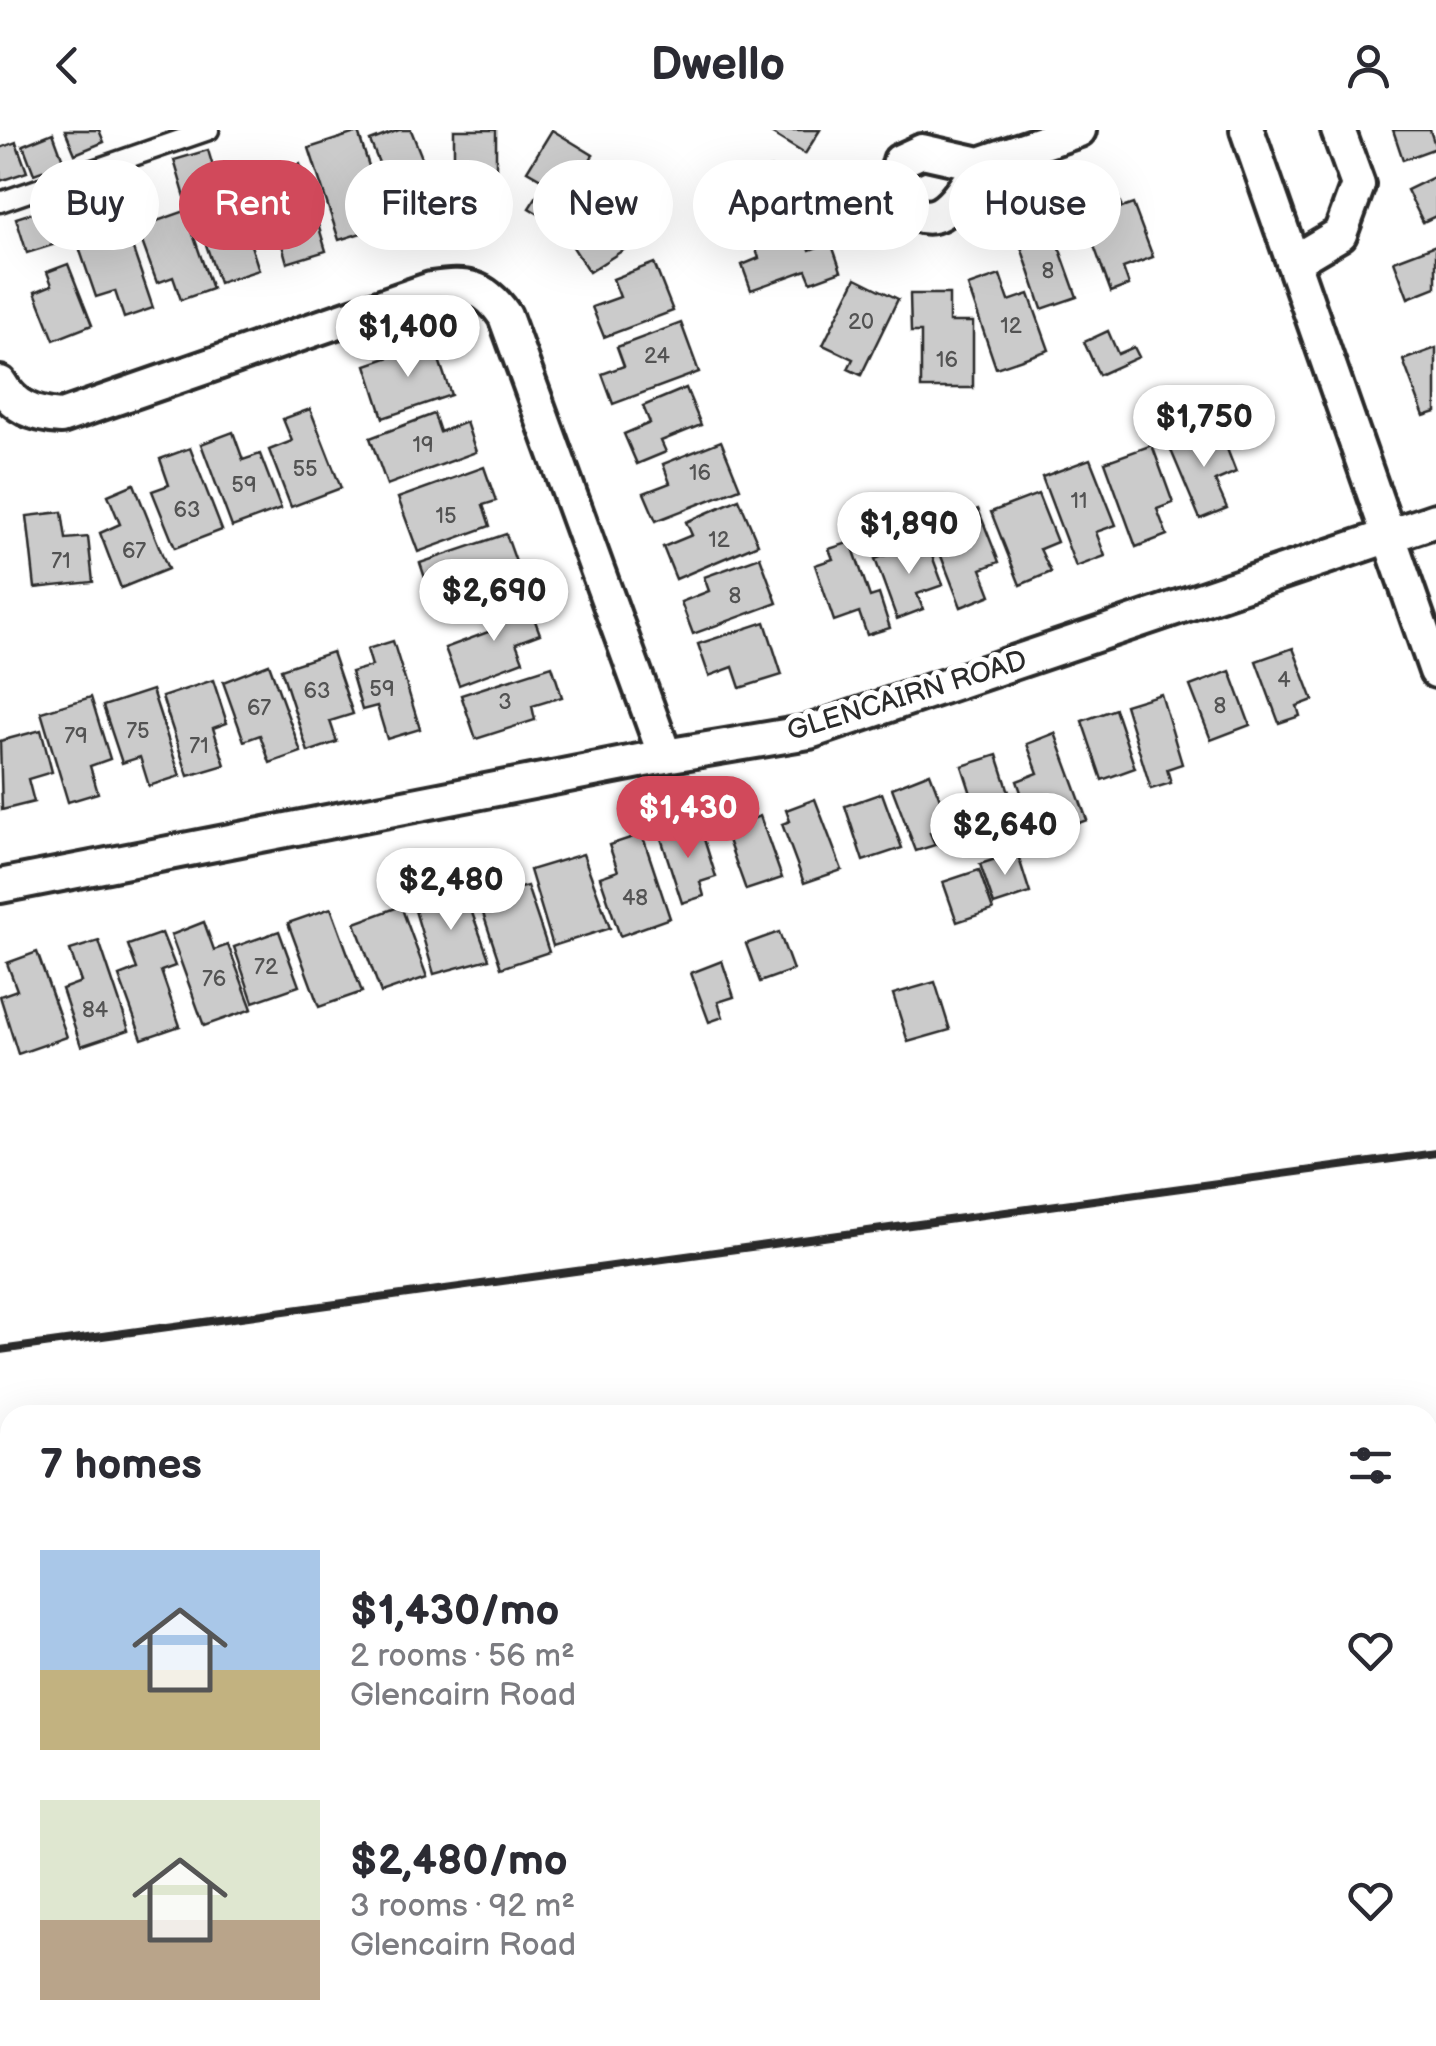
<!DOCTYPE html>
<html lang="en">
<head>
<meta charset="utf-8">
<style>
  :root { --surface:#fff; --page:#f7f7f7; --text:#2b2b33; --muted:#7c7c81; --accent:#d1495b }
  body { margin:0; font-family:"Balsamiq Sans",sans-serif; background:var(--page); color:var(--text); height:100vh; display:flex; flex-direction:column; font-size:38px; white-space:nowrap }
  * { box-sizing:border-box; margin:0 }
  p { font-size:32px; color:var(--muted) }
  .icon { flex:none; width:55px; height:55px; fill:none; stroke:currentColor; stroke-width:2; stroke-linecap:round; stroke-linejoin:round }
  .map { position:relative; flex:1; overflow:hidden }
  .side { position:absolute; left:0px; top:1275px; width:1438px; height:642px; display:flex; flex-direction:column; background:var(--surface); border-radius:30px 30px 0 0; box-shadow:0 10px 40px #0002 }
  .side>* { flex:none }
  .hud { position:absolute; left:30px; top:30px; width:1378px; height:90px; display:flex; gap:20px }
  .price { position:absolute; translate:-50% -85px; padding:0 22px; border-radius:35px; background:#fff; color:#222; font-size:32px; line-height:65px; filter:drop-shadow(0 2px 5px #0008) }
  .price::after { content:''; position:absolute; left:50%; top:60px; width:30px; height:22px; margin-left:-15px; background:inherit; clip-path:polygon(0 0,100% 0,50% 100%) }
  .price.active { background:var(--accent); color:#fff }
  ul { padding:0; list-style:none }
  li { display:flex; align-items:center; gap:30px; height:250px; padding:0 40px }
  li span { display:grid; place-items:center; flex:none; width:280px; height:200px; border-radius:0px; color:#555 }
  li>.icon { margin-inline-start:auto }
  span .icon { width:120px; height:120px; fill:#fffc; stroke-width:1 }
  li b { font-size:42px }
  h2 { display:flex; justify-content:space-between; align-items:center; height:120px; padding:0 40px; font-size:42px }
  .chip { padding:0 35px; border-radius:45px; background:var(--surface); box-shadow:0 10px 40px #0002; font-size:35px; line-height:90px }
  .chip.active { background:var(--accent); color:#fff }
  header { display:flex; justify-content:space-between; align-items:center; height:130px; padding:0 40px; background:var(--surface); font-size:45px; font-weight:700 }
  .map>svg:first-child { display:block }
  .building { fill:#cbcbcb; stroke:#2b2b2b; stroke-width:2.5 }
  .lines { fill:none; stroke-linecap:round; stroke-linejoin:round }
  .service-casing { stroke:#2b2b2b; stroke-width:25 }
  .minor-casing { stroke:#2b2b2b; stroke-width:40 }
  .service { stroke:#fff; stroke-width:18 }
  .minor { stroke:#fff; stroke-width:32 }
  .rail { stroke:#2b2b2b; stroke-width:8 }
  .labels { text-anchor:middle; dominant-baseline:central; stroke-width:10; stroke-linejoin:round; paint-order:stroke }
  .number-label { font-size:22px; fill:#535353 }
  .street-label { font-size:28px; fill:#2b2b2b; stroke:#fff }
</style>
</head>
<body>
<header><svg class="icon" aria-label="back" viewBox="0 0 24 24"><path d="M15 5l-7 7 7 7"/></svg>Dwello<svg class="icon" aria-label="person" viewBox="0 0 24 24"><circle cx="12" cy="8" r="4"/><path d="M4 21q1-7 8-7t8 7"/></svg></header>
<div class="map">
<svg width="1436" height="1916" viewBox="0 0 1436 1916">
  <rect width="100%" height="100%" fill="#fff"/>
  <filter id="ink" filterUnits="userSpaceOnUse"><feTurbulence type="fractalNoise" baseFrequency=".01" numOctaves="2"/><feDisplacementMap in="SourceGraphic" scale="20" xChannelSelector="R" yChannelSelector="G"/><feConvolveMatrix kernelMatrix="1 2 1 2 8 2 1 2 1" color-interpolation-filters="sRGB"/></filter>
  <g filter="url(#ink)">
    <!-- building -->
    <g class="building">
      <path d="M65 0H99L104 12 75 24Z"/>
      <path d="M399 0H411L434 58 396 74 370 11Z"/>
      <rect x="454" y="0" width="42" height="56"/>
      <path d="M552 0 593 25 552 92 529 78 546 52 527 41Z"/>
      <path d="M766 0H820L805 24Z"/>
      <path d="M1393 0H1430L1436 18 1403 30Z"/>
      <path d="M358 2 379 67 362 72 371 100 339 110 309 18Z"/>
      <path d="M53 3 64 33 34 44 23 15Z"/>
      <path d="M16 12 27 42 0 51V18Z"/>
      <path d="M208 20 219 57 185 67 174 30Z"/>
      <path d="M300 34 326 121 287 133 277 97 266 101 250 50Z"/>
      <path d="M813 36 814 68 788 70 789 91 732 94 729 40Z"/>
      <path d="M1436 46V86L1423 92 1407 60Z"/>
      <path d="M622 53 641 84 635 87 647 105 589 142 571 114 593 100 580 79Z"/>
      <path d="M1117 64 1122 78 1133 74 1153 127 1123 138 1129 155 1111 162 1080 78Z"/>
      <path d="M57 75 69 110 27 123 16 88Z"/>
      <path d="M238 75 259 140 219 153 197 88Z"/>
      <path d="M185 81 212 159 181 170 173 147 157 153 137 98Z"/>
      <path d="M123 90 153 178 124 188 115 161 96 167 75 106Z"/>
      <path d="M802 99 810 120 831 112 841 141 811 152 806 140 751 160 742 135 759 128 755 117Z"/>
      <path d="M1054 103 1077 167 1042 179 1020 114Z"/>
      <path d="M1436 115V157L1408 168 1394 131Z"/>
      <path d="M654 133 673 181 604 207 592 177 620 167 613 149Z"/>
      <path d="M68 134 92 195 54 210 35 162 52 155 47 142Z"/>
      <path d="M1000 145 1009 171 1029 164 1049 220 996 238 968 156Z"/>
      <path d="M856 148 898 169 861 245 848 239 853 229 823 215Z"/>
      <path d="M910 164H949V192H973V258H921V202H911Z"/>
      <path d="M681 193 699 242 613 274 602 244 624 236 617 217Z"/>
      <path d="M1108 201 1118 224 1134 217 1139 227 1099 245 1084 212Z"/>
      <path d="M433 212 451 265 383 288 366 235Z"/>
      <path d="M1436 218V282L1424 286 1403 230Z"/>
      <path d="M686 258 701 295 661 311 666 322 637 334 624 304 650 293 643 276Z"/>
      <path d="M310 279 341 358 291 377 269 320 292 311 283 289Z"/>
      <path d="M434 284 440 302 466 292 476 322 387 355 370 308Z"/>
      <path d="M1219 298 1236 342 1215 351 1227 378 1200 389 1170 318Z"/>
      <path d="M233 302 243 330 260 324 281 379 232 397 201 314Z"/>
      <path d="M721 311 740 358 656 391 644 363 670 353 663 334Z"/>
      <path d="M1152 315 1173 373 1157 379 1167 405 1136 417 1105 332Z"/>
      <path d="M190 318 222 400 175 418 152 361 169 355 160 329Z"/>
      <path d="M1090 329 1116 395 1096 402 1105 426 1076 437 1042 347Z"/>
      <path d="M484 337 496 371 483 375 490 396 418 422 398 368Z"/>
      <path d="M134 354 168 439 121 458 100 403 120 394 108 365Z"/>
      <path d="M1038 364 1057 412 1040 419 1051 442 1020 455 991 382Z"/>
      <path d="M739 369 758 414 676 449 663 417 692 405 686 392Z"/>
      <path d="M978 379 999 432 981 439 991 465 961 477 930 398Z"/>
      <path d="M62 382 66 409 88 407 93 452 35 458 27 386Z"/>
      <path d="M506 404 516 432 504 437 513 462 438 487 420 433Z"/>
      <path d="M926 410 943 455 917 464 923 479 897 489 875 429Z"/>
      <path d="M851 412 870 467 879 464 890 498 867 505 859 482 834 491 815 435 833 429 829 419Z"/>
      <path d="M760 427 777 473 693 504 681 472 709 461 704 447Z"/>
      <path d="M527 469 540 504 516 513 523 531 459 555 445 518 499 498 493 481Z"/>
      <path d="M765 492 782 545 740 558 733 537 709 546 698 514Z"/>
      <path d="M393 511 420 599 387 609 377 576 362 580 351 542 372 536 367 519Z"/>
      <path d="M1293 518 1313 570 1297 576 1300 586 1279 593 1256 531Z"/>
      <path d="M332 522 353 584 330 591 337 612 308 622 281 539Z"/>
      <path d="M269 534 301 622 270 633 260 605 244 611 223 552Z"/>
      <path d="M552 536 562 567 532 576 535 590 476 609 461 565Z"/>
      <path d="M1230 541 1250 595 1211 610 1190 556Z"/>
      <path d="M213 550 227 593 213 598 225 635 188 646 162 567Z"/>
      <path d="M152 560 180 646 149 656 140 627 122 633 103 576Z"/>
      <path d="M1161 564 1182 634 1167 639 1171 653 1151 659 1125 575Z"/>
      <path d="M91 567 110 629 90 636 98 663 68 672 41 582Z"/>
      <path d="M1115 579 1135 638 1102 650 1082 591Z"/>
      <path d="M41 600 52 642 28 649 34 672 2 680 0 611Z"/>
      <path d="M1055 603 1087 690 1037 708 1017 651 1038 643 1027 614Z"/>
      <path d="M997 625 1018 690 983 701 962 636Z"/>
      <path d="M930 643 950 695 930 703 935 715 916 721 892 658Z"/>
      <path d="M882 663 902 718 863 731 845 676Z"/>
      <path d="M815 669 842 740 804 753 782 694 790 691 786 680Z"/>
      <path d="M760 686 782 748 746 760 724 699Z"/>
      <path d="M699 693 716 747 700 752 704 766 682 773 660 705Z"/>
      <path d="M642 704 670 788 620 806 600 747 618 741 609 715Z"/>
      <path d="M1017 722 1030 763 994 775 980 734Z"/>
      <path d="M583 724 610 798 553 816 530 740Z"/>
      <path d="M504 733 513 760 527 756 549 822 501 838 470 744Z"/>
      <path d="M979 740 993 780 957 792 943 752Z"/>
      <path d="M464 761 489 829 434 844 414 777Z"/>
      <path d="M401 776 427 847 381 863 355 793Z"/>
      <path d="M331 778 362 862 319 877 288 793Z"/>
      <path d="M204 792 214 820 228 815 252 879 204 896 171 805Z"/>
      <path d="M279 801 299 856 253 872 234 817Z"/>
      <path d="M779 802 793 840 760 852 746 814Z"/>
      <path d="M162 803 175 836 161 841 180 896 142 909 119 846 137 839 128 815Z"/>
      <path d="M99 811 129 900 81 916 62 859 81 852 70 820Z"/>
      <path d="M37 822 67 907 18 924 0 866 17 860 7 833Z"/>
      <path d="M722 831 734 867 718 872 723 887 709 892 691 843Z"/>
      <path d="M935 852 950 900 908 912 893 864Z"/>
    </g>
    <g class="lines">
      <!-- service casing -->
      <g class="service-casing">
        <path id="service" d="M0 72 209 0"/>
      </g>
      <!-- minor casing -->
      <g class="minor-casing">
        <g id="minor">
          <path d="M1247 0 1436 541"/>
          <path d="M980 34C956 72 932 115 892 62L900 31 922 21 980 34 1079 0"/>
          <path d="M1293 132 1340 104 1358 55 1338 0"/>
          <path d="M0 253C14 278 34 285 61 287L431 159C467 154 484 155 505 186L665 626"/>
          <path d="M0 756 665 626 809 602 1436 390"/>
        </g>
      </g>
      <!-- service -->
      <use href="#service" class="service"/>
      <!-- minor -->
      <use href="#minor" class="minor"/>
      <!-- rail -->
      <path class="rail" d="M0 1220 1436 1023"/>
    </g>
  </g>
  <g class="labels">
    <!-- number labels -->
    <g class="number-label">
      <text x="1048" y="141">8</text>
      <text x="861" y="192">20</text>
      <text x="1011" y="196">12</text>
      <text x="657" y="226">24</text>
      <text x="947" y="230">16</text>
      <text x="423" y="315">19</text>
      <text x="305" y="339">55</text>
      <text x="700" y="343">16</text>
      <text x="244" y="355">59</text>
      <text x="1079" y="371">11</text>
      <text x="187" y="380">63</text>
      <text x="446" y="386">15</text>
      <text x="719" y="410">12</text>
      <text x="134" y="421">67</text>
      <text x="61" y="431">71</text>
      <text x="735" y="466">8</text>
      <text x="1284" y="550">4</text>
      <text x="382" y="559">59</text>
      <text x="317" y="561">63</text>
      <text x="505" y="572">3</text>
      <text x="1220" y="576">8</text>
      <text x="259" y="578">67</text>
      <text x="138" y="601">75</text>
      <text x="76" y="606">79</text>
      <text x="199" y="616">71</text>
      <text x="635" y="768">48</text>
      <text x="266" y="837">72</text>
      <text x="214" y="849">76</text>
      <text x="95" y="880">84</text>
    </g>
    <!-- street labels -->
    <g class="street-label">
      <text transform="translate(907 566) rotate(-17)">GLENCAIRN ROAD</text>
    </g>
  </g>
</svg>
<b class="price" style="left:408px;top:250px">$1,400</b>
<b class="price" style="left:1204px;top:340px">$1,750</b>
<b class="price" style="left:909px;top:447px">$1,890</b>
<b class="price" style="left:494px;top:514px">$2,690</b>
<b class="price active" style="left:688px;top:731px">$1,430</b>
<b class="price" style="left:1005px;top:748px">$2,640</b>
<b class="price" style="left:451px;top:803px">$2,480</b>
<div class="hud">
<a class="chip">Buy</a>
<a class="chip active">Rent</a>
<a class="chip">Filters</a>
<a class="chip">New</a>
<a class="chip">Apartment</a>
<a class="chip">House</a>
</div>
<section class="side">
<h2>7 homes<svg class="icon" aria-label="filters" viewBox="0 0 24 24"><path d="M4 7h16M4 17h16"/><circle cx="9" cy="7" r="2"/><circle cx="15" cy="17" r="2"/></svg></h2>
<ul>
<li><span style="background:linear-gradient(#a9c7e8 60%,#c2b280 0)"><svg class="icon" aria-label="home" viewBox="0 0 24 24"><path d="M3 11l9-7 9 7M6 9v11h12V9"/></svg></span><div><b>$1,430/mo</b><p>2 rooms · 56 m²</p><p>Glencairn Road</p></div><svg class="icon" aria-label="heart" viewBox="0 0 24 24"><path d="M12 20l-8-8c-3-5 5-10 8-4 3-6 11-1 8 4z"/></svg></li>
<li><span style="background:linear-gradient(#dfe7d0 60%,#b9a48a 0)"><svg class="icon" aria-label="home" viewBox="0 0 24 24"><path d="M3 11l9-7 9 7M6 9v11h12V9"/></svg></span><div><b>$2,480/mo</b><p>3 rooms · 92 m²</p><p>Glencairn Road</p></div><svg class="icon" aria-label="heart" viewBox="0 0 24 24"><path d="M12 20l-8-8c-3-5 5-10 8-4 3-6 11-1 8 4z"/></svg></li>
</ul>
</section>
</div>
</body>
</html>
